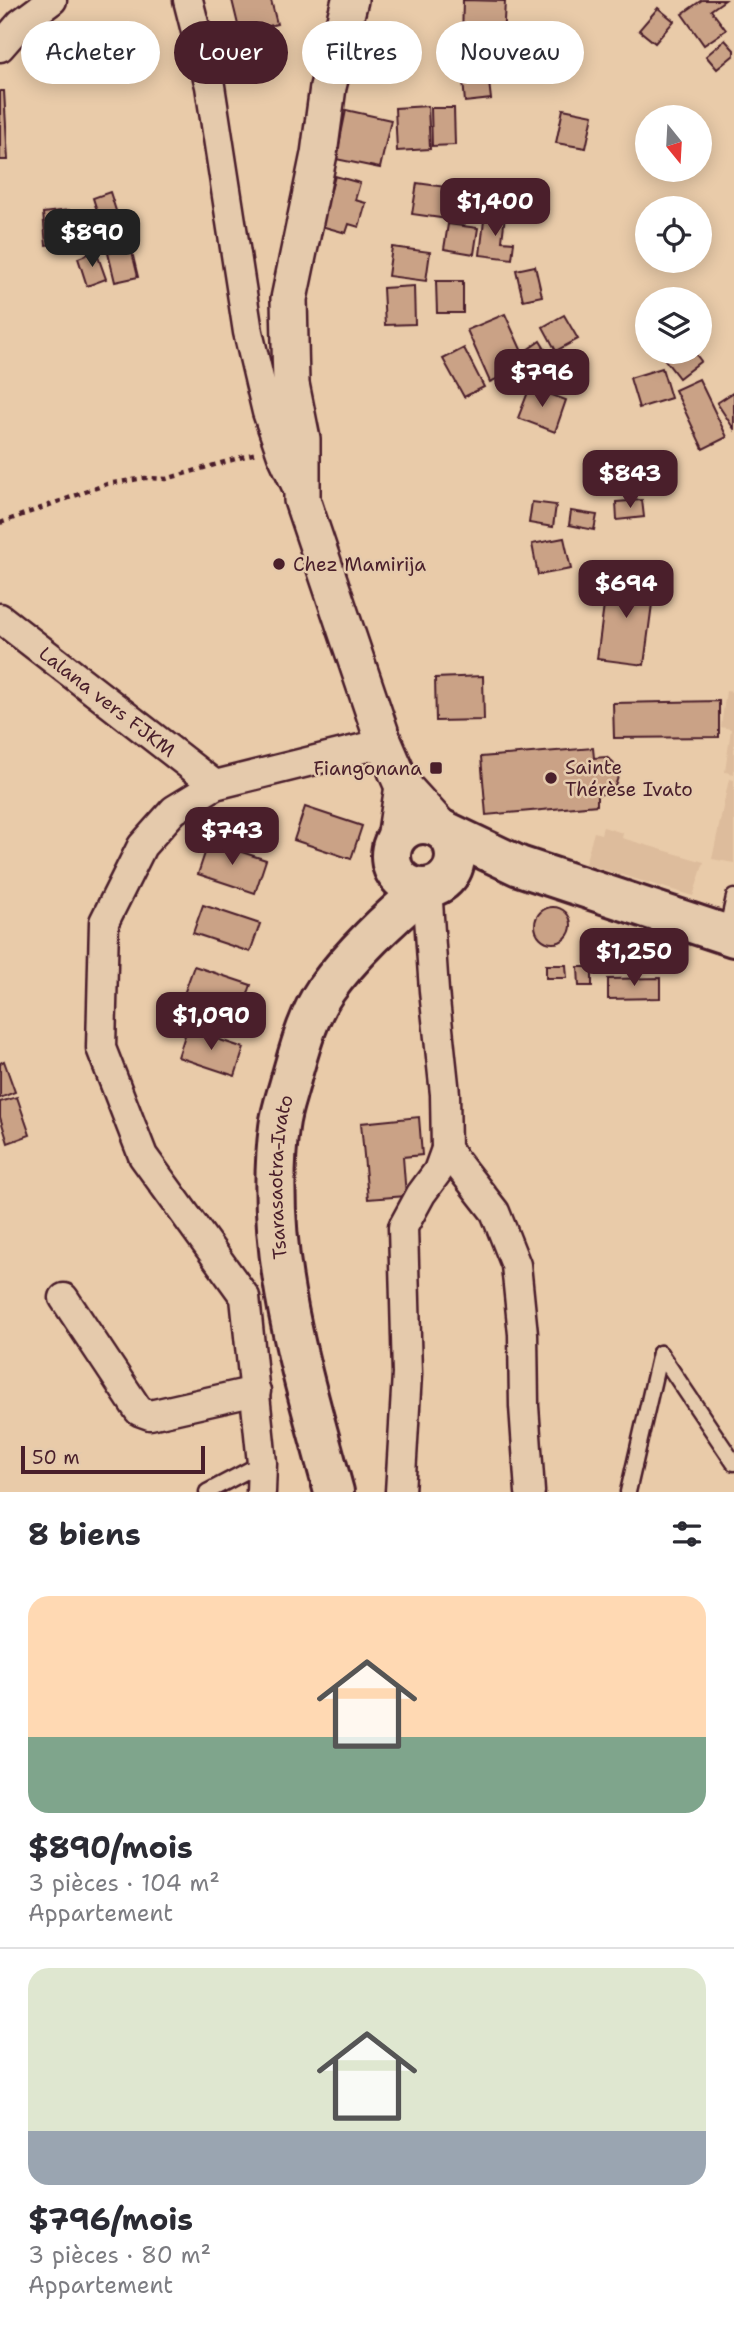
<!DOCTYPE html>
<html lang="fr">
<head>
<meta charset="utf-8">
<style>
  :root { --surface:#fff; --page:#f2f2f3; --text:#2b2b33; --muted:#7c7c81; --line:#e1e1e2; --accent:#4a1f2b }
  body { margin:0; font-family:"Shantell Sans",sans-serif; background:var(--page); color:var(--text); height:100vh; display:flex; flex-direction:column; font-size:26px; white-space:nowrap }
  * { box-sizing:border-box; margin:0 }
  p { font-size:23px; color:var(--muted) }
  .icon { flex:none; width:38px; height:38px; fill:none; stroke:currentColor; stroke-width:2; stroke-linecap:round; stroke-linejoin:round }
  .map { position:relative; height:1492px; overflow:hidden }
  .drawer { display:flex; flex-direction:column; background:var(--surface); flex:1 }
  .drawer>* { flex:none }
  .top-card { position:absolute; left:21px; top:21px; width:693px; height:63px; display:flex; gap:14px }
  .needle { width:46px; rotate:162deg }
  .buttons { position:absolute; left:635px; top:105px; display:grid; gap:14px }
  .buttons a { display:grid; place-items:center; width:77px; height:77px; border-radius:50%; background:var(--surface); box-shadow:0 4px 18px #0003; font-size:35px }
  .scale { position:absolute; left:21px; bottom:18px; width:184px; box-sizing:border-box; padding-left:7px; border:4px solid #4a1f2b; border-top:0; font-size:19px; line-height:24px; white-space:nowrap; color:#4a1f2b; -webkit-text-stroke:5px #e5caac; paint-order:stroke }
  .price { position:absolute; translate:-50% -60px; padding:0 16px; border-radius:14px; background:var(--accent); color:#fff; font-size:23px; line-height:46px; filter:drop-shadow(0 2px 4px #0008) }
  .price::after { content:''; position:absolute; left:50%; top:42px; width:21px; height:16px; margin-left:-10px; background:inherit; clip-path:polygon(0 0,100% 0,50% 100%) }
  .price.on { background:#222; color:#fff }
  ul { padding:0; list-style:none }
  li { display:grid; align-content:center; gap:14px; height:371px; padding:0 28px }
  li+li { border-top:2px solid var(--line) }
  li span { display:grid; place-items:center; height:217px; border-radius:21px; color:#555 }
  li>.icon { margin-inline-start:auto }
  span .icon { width:126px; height:126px; fill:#fffc; stroke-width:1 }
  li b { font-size:30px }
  h2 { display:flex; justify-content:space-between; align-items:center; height:84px; padding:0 28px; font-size:30px }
  .chip { padding:0 24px; border-radius:32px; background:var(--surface); box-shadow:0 4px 18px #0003; font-size:24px; line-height:63px }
  .chip.on { background:var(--accent); color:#fff }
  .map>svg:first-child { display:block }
  .built { fill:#ddbc9c }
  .building { fill:#caa286; stroke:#4a1f2b; stroke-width:2 }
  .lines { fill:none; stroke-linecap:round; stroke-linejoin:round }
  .service-casing { stroke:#4a1f2b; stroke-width:19 }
  .minor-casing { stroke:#4a1f2b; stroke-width:33 }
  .tertiary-casing { stroke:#4a1f2b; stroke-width:40 }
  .secondary-casing { stroke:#4a1f2b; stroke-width:44 }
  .path { stroke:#4a1f2b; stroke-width:4.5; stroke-dasharray:5 5; stroke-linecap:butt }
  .service { stroke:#e5caac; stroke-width:14 }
  .minor { stroke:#e5caac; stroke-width:28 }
  .tertiary { stroke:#e5caac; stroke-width:35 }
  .secondary { stroke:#e5caac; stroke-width:38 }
  .poi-dot { fill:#4a1f2b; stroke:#e5caac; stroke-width:2.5 }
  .labels { text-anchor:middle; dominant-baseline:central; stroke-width:5; stroke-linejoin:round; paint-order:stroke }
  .poi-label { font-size:19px; fill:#4a1f2b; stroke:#e5caac; text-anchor:start }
  .street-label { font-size:19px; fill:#4a1f2b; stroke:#e5caac }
</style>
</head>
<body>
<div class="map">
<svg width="734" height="1492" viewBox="0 0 734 1492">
  <rect width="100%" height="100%" fill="#e9cba9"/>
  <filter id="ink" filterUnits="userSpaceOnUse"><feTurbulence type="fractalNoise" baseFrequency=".0143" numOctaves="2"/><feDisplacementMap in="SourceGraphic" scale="14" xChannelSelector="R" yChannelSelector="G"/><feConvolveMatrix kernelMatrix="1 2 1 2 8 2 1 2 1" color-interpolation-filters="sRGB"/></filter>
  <g filter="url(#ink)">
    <!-- built -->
    <g class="built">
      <path d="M726 691 734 692V774L725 772 731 729 721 727Z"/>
      <path d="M729 779 734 780V863L712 859Z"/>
      <path d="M603 827 623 833 622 838 704 862 693 896 585 864 594 832 601 834Z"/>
    </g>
    <!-- building -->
    <g class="building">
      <path d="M232 0H271L277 24 240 33Z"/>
      <path d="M463 0 505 1 503 40 462 39Z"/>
      <path d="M702 0H725L711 10 726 30 704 45 682 14Z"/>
      <path d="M658 8 674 21 655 43 639 30Z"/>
      <path d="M725 40 734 50V55L717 69 706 56Z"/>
      <path d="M462 44H501L502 61H477V65H463Z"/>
      <path d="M487 66 491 99 465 102 462 69Z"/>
      <path d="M0 91H4L8 160H0Z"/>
      <path d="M428 106 430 149 397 151 395 108Z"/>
      <path d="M431 108H454L455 145 432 146Z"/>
      <path d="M563 109 593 115 586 148 556 143Z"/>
      <path d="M346 110 391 120 380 168 336 159Z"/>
      <path d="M335 176 360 183 355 200 366 203 359 227 349 224 346 233 321 226Z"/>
      <path d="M495 182 509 183V187H525L524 209 494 208Z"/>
      <path d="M417 183 453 188 448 219 412 214Z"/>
      <path d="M110 192 117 214 100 220 93 198Z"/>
      <path d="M69 210 73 242 46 245 43 213Z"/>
      <path d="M485 212 505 215 502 241 514 242 512 259 480 255Z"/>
      <path d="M121 218 129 243 106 250 99 225Z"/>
      <path d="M448 224 478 228 474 254 444 249Z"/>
      <path d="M392 247 430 252 426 281 388 276Z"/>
      <path d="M131 248 138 277 115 282 108 253Z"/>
      <path d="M96 251 106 279 87 286 78 258Z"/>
      <path d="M535 266 542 296 523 300 516 270Z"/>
      <path d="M436 281H463V313H437Z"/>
      <path d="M414 286 415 324 385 325 383 288Z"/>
      <path d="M505 314 528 365 490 382 467 330Z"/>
      <path d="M564 315 578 339 556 351 543 327Z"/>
      <path d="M540 341 548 354 532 364 524 352Z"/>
      <path d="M464 348 484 387 464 397 443 359Z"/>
      <path d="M659 352H694L701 361 679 378Z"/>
      <path d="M662 368 671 398 639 408 630 378Z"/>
      <path d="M699 379 727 437 703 449 675 390Z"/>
      <path d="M530 387 566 400 555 432 518 418Z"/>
      <path d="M734 392V429L717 403Z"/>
      <path d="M597 470 627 472 626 492 596 490Z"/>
      <path d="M642 500 644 517 617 520 616 502Z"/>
      <path d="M532 502 556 505 553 527 529 523Z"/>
      <path d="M571 511 597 515 594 530 569 525Z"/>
      <path d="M564 538 571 569 538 575 532 544Z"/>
      <path d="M608 575 655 581 644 665 597 659Z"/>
      <path d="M483 676 484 720 436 721 435 678Z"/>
      <path d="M719 701V737L614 738 613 703Z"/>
      <path d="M593 748 594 758 606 757 612 761 619 774 614 789 608 793 597 795V805L486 815 481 757Z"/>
      <path d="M305 807 362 826 351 859 294 840Z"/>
      <path d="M209 841 266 860 255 893 198 874Z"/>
      <path d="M203 905 260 924 250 952 193 933Z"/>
      <circle cx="553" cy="925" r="18"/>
      <path d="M546 965H566L567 978H546Z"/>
      <path d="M194 966 251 985 241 1013 184 994Z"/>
      <path d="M578 967H592V986H579Z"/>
      <path d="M660 978V998L608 999V979Z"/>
      <path d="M187 1029 244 1048 235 1076 178 1057Z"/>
      <path d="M4 1061 15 1092 0 1098V1063Z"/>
      <path d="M17 1097 30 1135 8 1143 0 1117V1102Z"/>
      <path d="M419 1117 422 1155 403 1157 406 1196 368 1199 361 1123Z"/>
    </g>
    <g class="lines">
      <!-- service casing -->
      <g class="service-casing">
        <g id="service">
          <path d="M726 933 734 897"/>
          <path d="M660 1353 734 1463"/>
          <path d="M207 1492 262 1463"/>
          <path d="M628 1492 660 1353"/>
        </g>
      </g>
      <!-- minor casing -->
      <g class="minor-casing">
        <g id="minor">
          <path d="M188 0 210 86 248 332 267 412 282 455 300 494"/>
          <path d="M0 47 21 23 52 0"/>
          <path id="s1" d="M0 618 215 785"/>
          <path d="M425 888 428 902 434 991 445 1094 446 1149 495 1212 516 1265 523 1334 524 1406 530 1492"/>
          <path d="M64 1298 139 1411 150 1415 256 1391"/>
          <path d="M261 1492 262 1463 245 1297 143 1156 101 1048 104 922 142 846 174 810 215 785 384 743"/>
          <path d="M400 1492 407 1374 403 1227 421 1194 438 1171 446 1149"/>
        </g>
      </g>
      <!-- tertiary casing -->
      <g class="tertiary-casing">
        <g id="tertiary">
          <path d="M350 0 328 87 319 154 289 299 291 384 302 439V500L384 743 400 780 403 786 443 830"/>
          <path d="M395 839 403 786"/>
        </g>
      </g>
      <!-- secondary casing -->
      <g class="secondary-casing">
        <g id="secondary">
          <circle cx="423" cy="856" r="32"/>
          <path d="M443 830 519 866 734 937"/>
          <path id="s2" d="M334 1492C302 1373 263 1251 279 1127 281 1109 288 1092 292 1075 300 1047 308 1016 325 991 352 953 389 919 425 888"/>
        </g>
      </g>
      <!-- path -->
      <path class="path" d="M0 523 107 484 145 478 166 479 256 453"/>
      <!-- service -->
      <use href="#service" class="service"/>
      <!-- minor -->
      <use href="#minor" class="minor"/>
      <!-- tertiary -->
      <use href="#tertiary" class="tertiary"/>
      <!-- secondary -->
      <use href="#secondary" class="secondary"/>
    </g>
  </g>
  <!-- markers -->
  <g class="poi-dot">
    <circle cx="279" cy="564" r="7"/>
    <rect x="429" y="761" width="14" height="14" rx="3.5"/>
    <circle cx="551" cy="778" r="7"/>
  </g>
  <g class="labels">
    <!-- poi labels -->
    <g class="poi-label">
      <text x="293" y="564">Chez Mamirija</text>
      <text x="565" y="767">Sainte<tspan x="565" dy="22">Thérèse Ivato</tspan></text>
      <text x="422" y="768" text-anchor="end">Fiangonana</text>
    </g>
    <!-- street labels -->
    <g class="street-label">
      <text stroke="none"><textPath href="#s1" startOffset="136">Lalana vers FJKM</textPath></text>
      <text stroke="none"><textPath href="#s2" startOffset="322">Tsarasaotra-Ivato</textPath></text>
    </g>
  </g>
</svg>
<div class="buttons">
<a><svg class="needle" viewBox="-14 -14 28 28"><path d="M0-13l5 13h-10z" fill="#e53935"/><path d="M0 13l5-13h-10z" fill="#7c7c81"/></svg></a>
<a><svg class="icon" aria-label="locate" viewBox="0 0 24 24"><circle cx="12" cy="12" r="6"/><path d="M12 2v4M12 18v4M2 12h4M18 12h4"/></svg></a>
<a><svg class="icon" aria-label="layers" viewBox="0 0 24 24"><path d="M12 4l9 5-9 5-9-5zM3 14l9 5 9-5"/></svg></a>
</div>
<div class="scale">50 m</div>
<b class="price" style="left:495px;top:238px">$1,400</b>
<b class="price on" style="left:92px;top:269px">$890</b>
<b class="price" style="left:542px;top:409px">$796</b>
<b class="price" style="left:630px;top:510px">$843</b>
<b class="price" style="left:626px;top:620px">$694</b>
<b class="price" style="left:232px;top:867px">$743</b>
<b class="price" style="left:634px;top:988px">$1,250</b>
<b class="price" style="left:211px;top:1052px">$1,090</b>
<div class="top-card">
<a class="chip">Acheter</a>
<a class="chip on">Louer</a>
<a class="chip">Filtres</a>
<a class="chip">Nouveau</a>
</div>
</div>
<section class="drawer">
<h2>8 biens<svg class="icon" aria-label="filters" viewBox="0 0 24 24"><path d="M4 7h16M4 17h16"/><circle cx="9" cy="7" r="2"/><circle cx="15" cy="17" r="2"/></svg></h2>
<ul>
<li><span style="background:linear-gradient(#ffd9b3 65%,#7fa58c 0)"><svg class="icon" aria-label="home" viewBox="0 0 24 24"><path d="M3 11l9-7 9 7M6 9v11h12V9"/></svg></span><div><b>$890/mois</b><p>3 pièces · 104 m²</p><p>Appartement</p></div></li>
<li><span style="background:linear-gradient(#dfe7d0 75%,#9aa5b1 0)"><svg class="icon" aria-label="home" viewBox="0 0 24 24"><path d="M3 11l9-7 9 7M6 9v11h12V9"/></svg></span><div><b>$796/mois</b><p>3 pièces · 80 m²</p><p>Appartement</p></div></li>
</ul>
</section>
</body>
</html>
